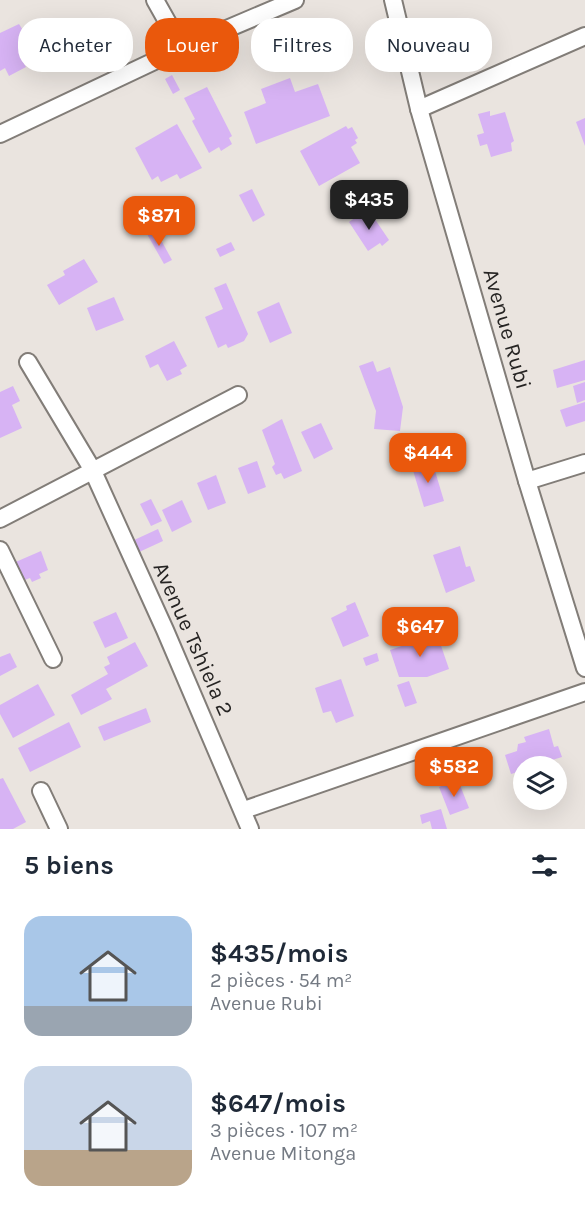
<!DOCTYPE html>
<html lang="fr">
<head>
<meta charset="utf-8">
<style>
  :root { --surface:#fff; --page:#f2f2f3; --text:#1f2937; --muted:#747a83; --accent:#ea580c }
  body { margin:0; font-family:Karla,sans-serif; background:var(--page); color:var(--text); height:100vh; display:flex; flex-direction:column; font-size:22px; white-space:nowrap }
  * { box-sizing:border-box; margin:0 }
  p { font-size:20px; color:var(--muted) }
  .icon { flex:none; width:33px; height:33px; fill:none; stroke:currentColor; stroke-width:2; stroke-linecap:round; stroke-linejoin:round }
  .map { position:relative; height:829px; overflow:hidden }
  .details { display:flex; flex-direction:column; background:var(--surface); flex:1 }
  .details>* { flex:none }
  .top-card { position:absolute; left:18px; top:18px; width:549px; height:54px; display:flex; gap:12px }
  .tools { position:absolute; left:513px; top:756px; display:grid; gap:12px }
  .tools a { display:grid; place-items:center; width:54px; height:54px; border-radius:50%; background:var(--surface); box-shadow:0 6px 24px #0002; font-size:30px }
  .price { position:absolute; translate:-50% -51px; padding:0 14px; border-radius:12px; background:var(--accent); color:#fff; font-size:20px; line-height:39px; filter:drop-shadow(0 2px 3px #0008) }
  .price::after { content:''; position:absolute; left:50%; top:36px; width:18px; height:14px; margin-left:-9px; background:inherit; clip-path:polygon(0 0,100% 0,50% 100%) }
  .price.active { background:#222; color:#fff }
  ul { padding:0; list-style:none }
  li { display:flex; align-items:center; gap:18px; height:150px; padding:0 24px }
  li span { display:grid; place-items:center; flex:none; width:168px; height:120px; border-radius:18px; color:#555 }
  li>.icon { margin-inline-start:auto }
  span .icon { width:72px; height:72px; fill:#fffc; stroke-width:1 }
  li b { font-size:26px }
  h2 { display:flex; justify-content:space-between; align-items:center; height:72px; padding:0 24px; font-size:26px }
  .chip { padding:0 21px; border-radius:24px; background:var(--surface); box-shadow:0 6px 24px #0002; font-size:21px; line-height:54px }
  .chip.active { background:var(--accent); color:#fff }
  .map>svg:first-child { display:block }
  .building { fill:#d7b3f4 }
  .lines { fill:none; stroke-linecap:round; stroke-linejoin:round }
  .minor-casing { stroke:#827d78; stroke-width:20 }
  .minor { stroke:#fff; stroke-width:16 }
  .labels { text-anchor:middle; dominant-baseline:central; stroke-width:5; stroke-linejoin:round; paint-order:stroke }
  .street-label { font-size:22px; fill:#262423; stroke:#eae4df }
</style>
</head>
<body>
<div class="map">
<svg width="585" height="829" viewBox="0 0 585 829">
  <rect width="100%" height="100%" fill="#eae4df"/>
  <!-- building -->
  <g class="building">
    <path d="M19 24 28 38 24 40 35 58 24 63 26 67 9 76 5 68 0 71V33Z"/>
    <path d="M172 75 180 90 173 94 165 79Z"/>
    <path d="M290 78 295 92 318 84 330 116 256 144 244 112 266 103 261 89Z"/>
    <path d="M207 87 232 136 229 138 232 144 221 151 219 147 209 153 192 121 195 119 184 98Z"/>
    <path d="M490 111V116L505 112 514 141 511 143 512 151 491 157 487 144 480 146 477 135 484 133 478 114Z"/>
    <path d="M585 118V146L576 122Z"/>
    <path d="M177 124 202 168 180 179 177 174 161 182 158 176 152 180 135 148Z"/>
    <path d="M346 126 348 129 352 127 358 138 355 140 357 143 351 147 360 163 319 186 300 151Z"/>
    <path d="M252 189 265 215 253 222 239 195Z"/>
    <path d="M365 211 367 214 370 212 389 240 382 246 380 243 368 251 349 222Z"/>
    <path d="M155 229 172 260 164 264 147 234Z"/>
    <path d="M231 242 235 250 220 257 216 249Z"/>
    <path d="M84 259 98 282 59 305 47 285 65 275 63 271Z"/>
    <path d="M226 283 248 334 244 341 228 348 226 344 218 348 205 317 223 309 214 288Z"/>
    <path d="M114 297 124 320 96 331 87 308Z"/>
    <path d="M279 302 292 333 270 343 257 312Z"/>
    <path d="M174 341 187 366 180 370 182 374 167 381 158 364 150 368 145 356Z"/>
    <path d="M585 360V380L557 388 553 370Z"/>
    <path d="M373 361 377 372 390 367 403 407 400 431 374 429 376 411 359 366Z"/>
    <path d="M585 382V400L577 403 573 386Z"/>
    <path d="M13 386 20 401 12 405 22 428 0 438V392Z"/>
    <path d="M585 402V421L566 427 560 410Z"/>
    <path d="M282 419 302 471 284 479 281 473 276 475 272 467 275 464 262 430Z"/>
    <path d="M321 423 333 449 314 459 301 432Z"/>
    <path d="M257 461 266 487 248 494 238 468Z"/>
    <path d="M432 461 444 501 424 507 412 467Z"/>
    <path d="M216 475 226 503 208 510 197 483Z"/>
    <path d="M151 499 162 521 151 526 140 504Z"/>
    <path d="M182 500 192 522 172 532 162 510Z"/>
    <path d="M158 529 163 541 137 553 132 541Z"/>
    <path d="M460 546 466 567 470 566 475 581 446 593 433 555Z"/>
    <path d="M41 551 48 570 39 574 41 578 32 582 30 578 19 582 11 564Z"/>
    <path d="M355 602 369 636 343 647 331 618 347 610 346 606Z"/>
    <path d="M116 612 128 638 105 648 93 622Z"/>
    <path d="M437 634 449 669 427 677H399L390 650Z"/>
    <path d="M135 642 148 666 106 689 112 699 81 715 71 695 108 674 104 667 110 664 107 657Z"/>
    <path d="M10 653 17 667 0 676V657Z"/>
    <path d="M377 653 379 661 366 666 363 658Z"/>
    <path d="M341 679 354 716 336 723 331 711 323 713 315 688Z"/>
    <path d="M409 681 417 703 405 707 397 685Z"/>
    <path d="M38 684 55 715 13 738 0 714V705Z"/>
    <path d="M146 708 151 722 104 741 98 727Z"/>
    <path d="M69 722 81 747 30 772 18 748Z"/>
    <path d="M549 729 554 747 558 746 562 757 533 766H524V770L511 774 505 755 517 751 518 744 526 742 524 737Z"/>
    <path d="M3 778 26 822 13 829H0V779Z"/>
    <path d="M458 780 469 808 450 815 439 787Z"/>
    <path d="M441 809 447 829H432L430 821 422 824 420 815Z"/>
  </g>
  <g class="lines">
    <!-- minor casing -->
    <g class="minor-casing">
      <g id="minor">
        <path d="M155 0 182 48"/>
        <path d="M393 0 419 109 527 481 585 668"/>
        <path d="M419 109 585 36"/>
        <path d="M0 134 182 48 295 0"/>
        <path d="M28 362 92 469 165 630 250 829"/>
        <path d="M527 481 585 463"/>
        <path d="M0 519 238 395"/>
        <path d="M0 550 53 659"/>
        <path d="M41 791 59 829"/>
        <path d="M244 810 585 692"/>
      </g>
    </g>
    <!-- minor -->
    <use href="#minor" class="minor"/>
  </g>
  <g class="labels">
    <!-- street labels -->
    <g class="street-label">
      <text transform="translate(507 329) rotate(74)">Avenue Rubi</text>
      <text transform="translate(193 639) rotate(66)">Avenue Tshiela 2</text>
    </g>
  </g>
</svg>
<div class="tools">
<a><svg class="icon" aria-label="layers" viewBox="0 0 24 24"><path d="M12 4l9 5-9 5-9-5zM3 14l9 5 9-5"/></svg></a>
</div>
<b class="price active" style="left:369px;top:231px">$435</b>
<b class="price" style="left:159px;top:247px">$871</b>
<b class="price" style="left:428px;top:484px">$444</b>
<b class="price" style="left:420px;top:658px">$647</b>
<b class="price" style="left:454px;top:798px">$582</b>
<div class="top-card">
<a class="chip">Acheter</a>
<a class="chip active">Louer</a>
<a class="chip">Filtres</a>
<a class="chip">Nouveau</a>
</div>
</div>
<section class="details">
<h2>5 biens<svg class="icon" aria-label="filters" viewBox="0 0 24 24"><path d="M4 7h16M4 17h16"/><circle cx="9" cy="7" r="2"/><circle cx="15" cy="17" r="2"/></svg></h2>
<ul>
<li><span style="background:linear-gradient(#a9c7e8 75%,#9aa5b1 0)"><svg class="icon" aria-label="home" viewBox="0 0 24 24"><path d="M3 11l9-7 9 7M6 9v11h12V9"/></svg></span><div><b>$435/mois</b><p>2 pièces · 54 m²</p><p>Avenue Rubi</p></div></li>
<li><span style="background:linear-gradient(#c9d6e8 70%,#b9a48a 0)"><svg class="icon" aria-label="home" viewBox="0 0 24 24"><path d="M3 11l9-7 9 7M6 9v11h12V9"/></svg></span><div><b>$647/mois</b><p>3 pièces · 107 m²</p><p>Avenue Mitonga</p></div></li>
</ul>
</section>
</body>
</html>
